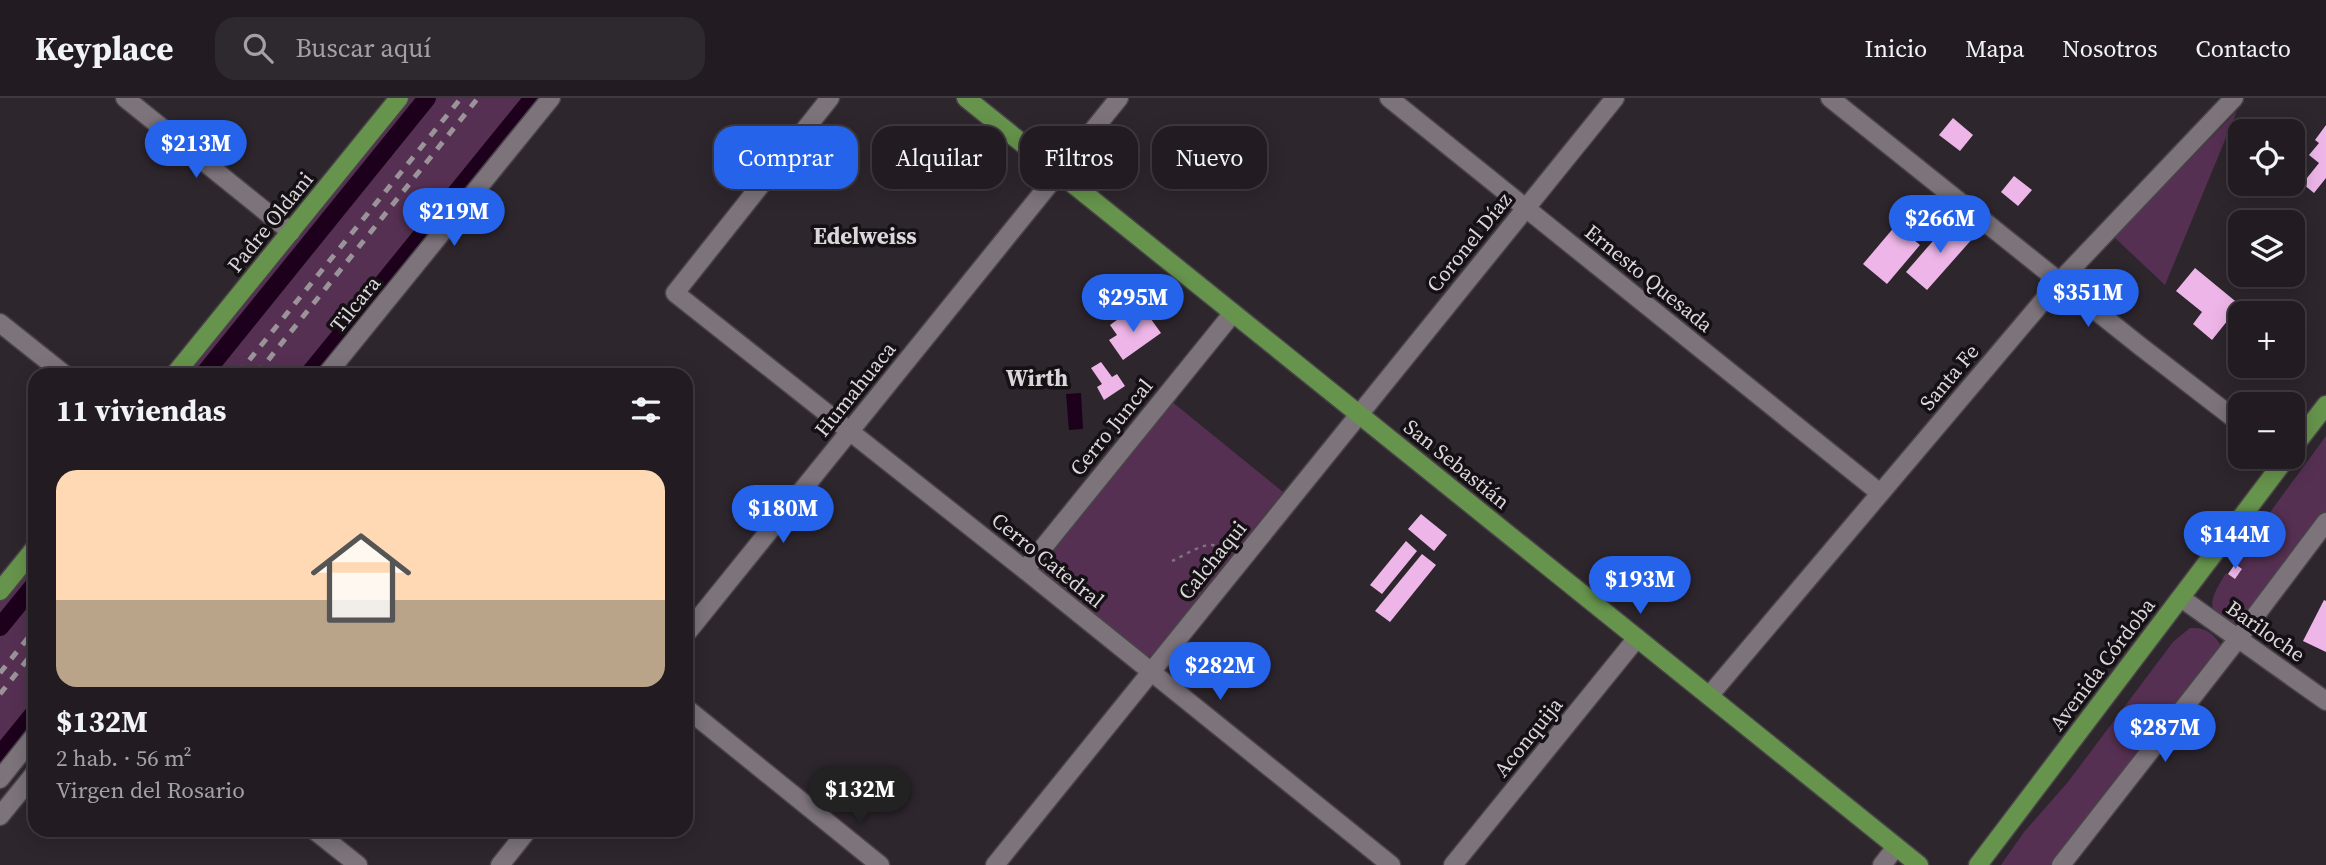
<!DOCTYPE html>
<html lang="es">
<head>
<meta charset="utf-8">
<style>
  :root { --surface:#221c22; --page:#2e292f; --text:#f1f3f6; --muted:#a2a1a5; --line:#3f3a40; --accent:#2563eb }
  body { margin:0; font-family:"Source Serif 4",serif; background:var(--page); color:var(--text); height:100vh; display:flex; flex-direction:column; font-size:26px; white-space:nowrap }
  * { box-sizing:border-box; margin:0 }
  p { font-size:23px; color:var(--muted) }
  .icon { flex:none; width:38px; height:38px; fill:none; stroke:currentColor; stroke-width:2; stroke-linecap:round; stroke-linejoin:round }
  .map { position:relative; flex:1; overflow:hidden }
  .side { position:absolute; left:28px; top:270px; width:665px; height:469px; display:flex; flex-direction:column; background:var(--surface); border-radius:21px; box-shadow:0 4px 18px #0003,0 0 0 2px var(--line) }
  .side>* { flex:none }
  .top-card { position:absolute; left:714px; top:28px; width:665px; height:63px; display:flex; gap:14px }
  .fabs { position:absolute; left:2228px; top:21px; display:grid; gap:14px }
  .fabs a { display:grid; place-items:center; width:77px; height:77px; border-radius:14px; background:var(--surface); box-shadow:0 4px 18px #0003,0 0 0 2px var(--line); font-size:35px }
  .price { position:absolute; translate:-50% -60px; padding:0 16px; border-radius:24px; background:var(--accent); color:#fff; font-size:23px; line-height:46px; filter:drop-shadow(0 2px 4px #0008) }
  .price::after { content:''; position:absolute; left:50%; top:42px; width:21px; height:16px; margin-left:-10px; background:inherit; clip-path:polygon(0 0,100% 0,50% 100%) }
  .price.active { background:#222; color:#fff }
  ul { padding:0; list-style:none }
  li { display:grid; align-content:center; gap:14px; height:371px; padding:0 28px }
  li+li { border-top:2px solid var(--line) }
  li span { display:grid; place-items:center; height:217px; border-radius:21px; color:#555 }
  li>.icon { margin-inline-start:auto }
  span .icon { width:126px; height:126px; fill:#fffc; stroke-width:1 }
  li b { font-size:30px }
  h2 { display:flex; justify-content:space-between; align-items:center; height:84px; padding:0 28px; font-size:30px }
  .chip { padding:0 24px; border-radius:21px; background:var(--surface); box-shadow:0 4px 18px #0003,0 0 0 2px var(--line); font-size:24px; line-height:63px }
  .chip.active { background:var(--accent); color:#fff }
  header { display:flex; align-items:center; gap:42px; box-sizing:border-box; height:98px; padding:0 35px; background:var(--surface); border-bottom:2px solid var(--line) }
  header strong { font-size:33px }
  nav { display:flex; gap:38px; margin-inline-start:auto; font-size:24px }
  .search { width:490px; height:63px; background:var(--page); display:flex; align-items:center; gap:18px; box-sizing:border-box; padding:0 24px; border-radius:21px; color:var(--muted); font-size:26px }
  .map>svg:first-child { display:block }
  .green { fill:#563053 }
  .water { fill:#1d001c }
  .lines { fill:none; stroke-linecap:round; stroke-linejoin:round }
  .canal { stroke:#1d001c; stroke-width:18 }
  .building { fill:#eeb6e8 }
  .minor-casing { stroke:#494348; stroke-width:21 }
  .major-casing { stroke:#494348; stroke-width:21 }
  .path { stroke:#7b747a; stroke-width:2.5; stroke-dasharray:3.5 5; stroke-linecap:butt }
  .minor { stroke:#7c737b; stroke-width:18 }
  .major { stroke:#66944c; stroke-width:18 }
  .rail { stroke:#9a9499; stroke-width:5; stroke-dasharray:9 9; stroke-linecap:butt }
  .labels { text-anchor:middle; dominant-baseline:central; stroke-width:7; stroke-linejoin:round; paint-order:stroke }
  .street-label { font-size:21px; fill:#dbd6da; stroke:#141013 }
  .neighbourhood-label { font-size:23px; font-weight:bold; fill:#dbd6da; stroke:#141013 }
</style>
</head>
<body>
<header>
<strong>Keyplace</strong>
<div class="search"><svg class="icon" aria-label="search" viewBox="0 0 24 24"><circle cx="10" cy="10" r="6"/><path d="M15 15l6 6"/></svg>Buscar aquí</div>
<nav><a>Inicio</a><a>Mapa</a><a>Nosotros</a><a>Contacto</a></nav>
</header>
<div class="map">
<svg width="2326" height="767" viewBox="0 0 2326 767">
  <rect width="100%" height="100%" fill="#2e262d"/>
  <!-- green -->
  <g class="green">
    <path d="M399 0H551L327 276H175Z"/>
    <path d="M2237 13 2165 187 2114 139Z"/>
    <path d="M1171 303 1283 394 1151 558 1143 559 1041 472 1040 466Z"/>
    <path d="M2326 338V416L2247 518 2236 527C2202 515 2210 501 2226 475L2235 480 2242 472 2235 466V462Z"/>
    <path d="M35 450V637L0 681V493Z"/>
    <path d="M2190 530C2205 529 2212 534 2220 546L2219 557 2055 767H2001L2024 734 2068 684 2173 544Z"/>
  </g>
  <!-- water -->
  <path class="water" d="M1081 295 1083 331 1069 332 1066 296Z"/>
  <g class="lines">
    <!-- canal -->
    <g class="canal">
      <path d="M204 276 427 0"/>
      <path d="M309 276 533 0"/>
      <path d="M0 529 35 486"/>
      <path d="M0 657 35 614"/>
    </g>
  </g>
  <!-- building -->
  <g class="building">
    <path d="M1953 20 1973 37 1960 53 1939 37Z"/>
    <path d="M2326 27V80L2314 95 2292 77 2296 72 2307 80 2319 65 2309 57 2319 45 2315 42Z"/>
    <path d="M2014 78 2032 92 2018 108 2001 94Z"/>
    <path d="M1952 121 1973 140 1927 192 1906 174Z"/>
    <path d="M1896 127 1920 147 1887 186 1863 166Z"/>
    <path d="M2240 132V163L2229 158Z"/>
    <path d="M2195 170 2240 207 2212 242 2193 226 2202 214 2176 193Z"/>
    <path d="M1128 214 1136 223 1148 217 1161 235 1123 262 1109 242 1117 237 1110 227Z"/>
    <path d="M1101 264 1112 279 1117 276 1125 288 1104 302 1097 289 1102 286 1091 270Z"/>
    <path d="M1421 416 1447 437 1434 453 1408 431Z"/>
    <path d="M1406 443 1417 453 1382 496 1370 487Z"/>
    <path d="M1422 456 1436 467 1390 524 1375 513Z"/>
    <path d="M2235 466 2242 471 2235 481 2228 476Z"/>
    <path d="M2324 502 2326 503V554L2303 543Z"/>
  </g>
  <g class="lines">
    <!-- minor casing -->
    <g class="minor-casing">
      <g id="minor">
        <path d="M125 0 291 134"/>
        <path d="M830 0 675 195 1025 472 1391 767"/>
        <path d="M1389 0 1880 395"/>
        <path d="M1830 0 2140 248 2240 325"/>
        <path d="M0 225 64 276"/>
        <path d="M327 276 551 0"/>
        <path d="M1025 472 1233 215"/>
        <path d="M2181 500 2326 603"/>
        <path d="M686 536 1119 0"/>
        <path d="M1709 598 2059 184 2234 0"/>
        <path d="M686 610 880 767"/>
        <path d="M0 681 35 637"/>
        <path d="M0 718 35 675"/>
        <path d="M314 732 358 767"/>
        <path d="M500 767 528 732"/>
        <path d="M995 767 1615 0"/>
        <path d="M1453 767 1637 540"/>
        <path d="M1882 767 1896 749"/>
        <path d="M2061 767 2237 542 2326 424"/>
      </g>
    </g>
    <!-- major casing -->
    <g class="major-casing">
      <g id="major">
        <path d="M966 0 1919 767"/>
        <path d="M175 276 399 0"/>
        <path d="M2292 351 2326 307"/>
        <path d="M0 493 35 450"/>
        <path d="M1978 767 2287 359"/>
      </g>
    </g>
    <!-- path -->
    <path class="path" d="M1172 463C1190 455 1210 438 1226 453"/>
    <!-- minor -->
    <use href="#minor" class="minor"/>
    <!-- major -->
    <use href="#major" class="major"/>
    <!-- rail -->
    <g class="rail">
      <path d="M238 276 461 0"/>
      <path d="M257 276 478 0"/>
      <path d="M0 575 35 531"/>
      <path d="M0 596 35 552"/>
    </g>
  </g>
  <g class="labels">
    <!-- street labels -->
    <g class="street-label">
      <text transform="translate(270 124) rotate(-51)">Padre Oldani</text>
      <text transform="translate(1469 144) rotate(-51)">Coronel Díaz</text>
      <text transform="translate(1649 180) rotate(39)">Ernesto Quesada</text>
      <text transform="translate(355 206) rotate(-51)">Tilcara</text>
      <text transform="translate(1949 279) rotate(-50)">Santa Fe</text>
      <text transform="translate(855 291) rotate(-51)">Humahuaca</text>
      <text transform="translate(1111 329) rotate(-51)">Cerro Juncal</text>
      <text transform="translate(1457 366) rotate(39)">San Sebastián</text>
      <text transform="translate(1048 462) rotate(39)">Cerro Catedral</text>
      <text transform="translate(1212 462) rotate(-51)">Calchaqui</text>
      <text transform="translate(2266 533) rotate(35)">Bariloche</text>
      <text transform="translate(2102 566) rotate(-53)">Avenida Córdoba</text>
      <text transform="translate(1528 639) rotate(-51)">Aconquija</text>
    </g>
    <!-- neighbourhood labels -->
    <g class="neighbourhood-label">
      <text x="865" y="138">Edelweiss</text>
      <text x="1037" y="280">Wirth</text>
    </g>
  </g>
</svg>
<div class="fabs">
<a><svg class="icon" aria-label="locate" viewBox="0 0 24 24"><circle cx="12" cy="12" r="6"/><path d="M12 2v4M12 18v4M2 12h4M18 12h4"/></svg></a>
<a><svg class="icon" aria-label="layers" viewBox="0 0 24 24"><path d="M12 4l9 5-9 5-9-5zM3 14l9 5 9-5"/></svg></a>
<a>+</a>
<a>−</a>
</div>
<b class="price" style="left:196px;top:82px">$213M</b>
<b class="price" style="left:454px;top:150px">$219M</b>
<b class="price" style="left:1940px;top:157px">$266M</b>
<b class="price" style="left:2088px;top:231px">$351M</b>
<b class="price" style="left:1133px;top:236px">$295M</b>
<b class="price" style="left:783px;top:447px">$180M</b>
<b class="price" style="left:2235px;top:473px">$144M</b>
<b class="price" style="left:1640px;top:518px">$193M</b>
<b class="price" style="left:1220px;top:604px">$282M</b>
<b class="price" style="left:2165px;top:666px">$287M</b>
<b class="price active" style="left:860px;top:728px">$132M</b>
<div class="top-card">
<a class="chip active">Comprar</a>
<a class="chip">Alquilar</a>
<a class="chip">Filtros</a>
<a class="chip">Nuevo</a>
</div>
<section class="side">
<h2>11 viviendas<svg class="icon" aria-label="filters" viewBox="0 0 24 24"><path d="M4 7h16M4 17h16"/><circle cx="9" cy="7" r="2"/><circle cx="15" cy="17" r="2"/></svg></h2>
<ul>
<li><span style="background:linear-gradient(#ffd9b3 60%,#b9a48a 0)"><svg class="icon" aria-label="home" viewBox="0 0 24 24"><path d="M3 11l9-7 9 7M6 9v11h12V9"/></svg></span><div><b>$132M</b><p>2 hab. · 56 m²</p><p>Virgen del Rosario</p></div></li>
</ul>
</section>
</div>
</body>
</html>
